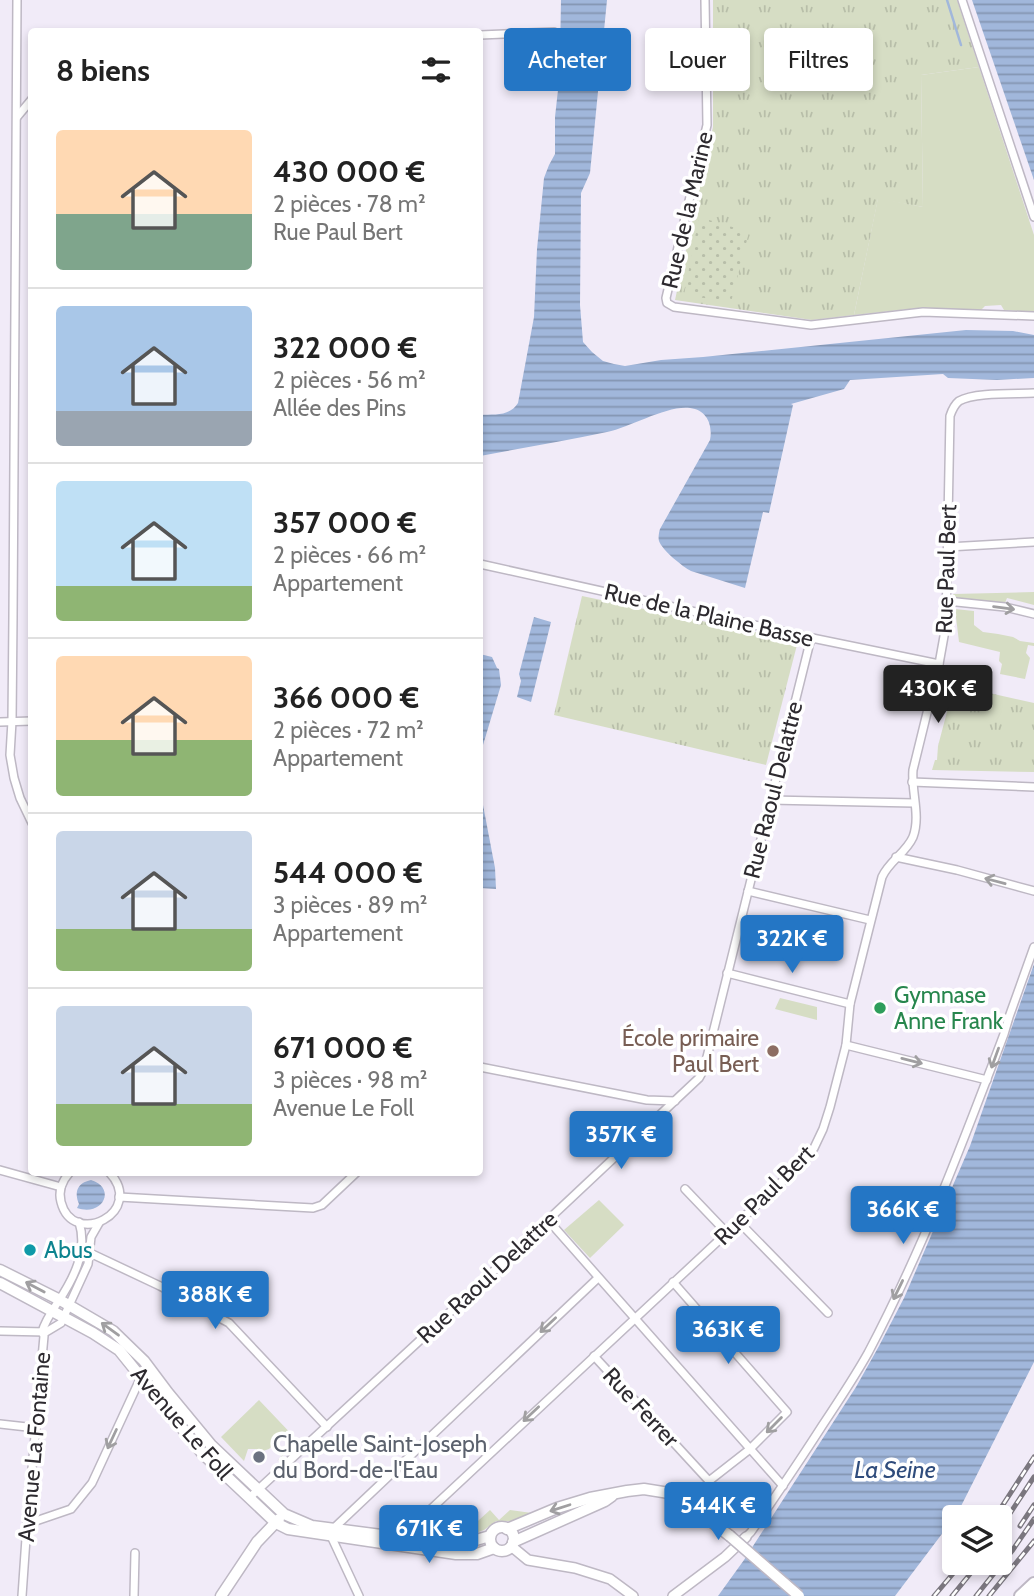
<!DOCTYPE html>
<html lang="fr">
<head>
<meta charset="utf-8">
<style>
  :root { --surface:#fff; --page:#f6f6f6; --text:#222; --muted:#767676; --line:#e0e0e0; --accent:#2476c5 }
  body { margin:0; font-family:Cabin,sans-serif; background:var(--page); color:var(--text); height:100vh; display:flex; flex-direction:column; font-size:26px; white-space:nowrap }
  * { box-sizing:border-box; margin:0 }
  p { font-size:23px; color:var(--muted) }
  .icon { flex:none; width:38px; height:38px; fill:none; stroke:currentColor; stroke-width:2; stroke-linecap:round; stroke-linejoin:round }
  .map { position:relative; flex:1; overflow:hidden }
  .panel { position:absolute; left:28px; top:28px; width:455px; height:1148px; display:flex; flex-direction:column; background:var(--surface); border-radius:7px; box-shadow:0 4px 10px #0003 }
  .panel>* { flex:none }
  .guide { position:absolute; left:504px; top:28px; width:424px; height:63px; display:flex; gap:14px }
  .buttons { position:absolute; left:942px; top:1505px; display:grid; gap:14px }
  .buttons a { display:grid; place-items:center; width:70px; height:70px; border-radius:7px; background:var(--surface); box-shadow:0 4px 10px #0003; font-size:35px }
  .price { position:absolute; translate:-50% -60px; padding:0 16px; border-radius:7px; background:var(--accent); color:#fff; font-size:23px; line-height:46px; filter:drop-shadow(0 2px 4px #0008) }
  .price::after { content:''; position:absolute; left:50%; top:42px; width:21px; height:16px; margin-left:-10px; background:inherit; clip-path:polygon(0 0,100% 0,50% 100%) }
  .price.selected { background:#222; color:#fff }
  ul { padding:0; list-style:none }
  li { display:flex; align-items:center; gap:21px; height:175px; padding:0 28px }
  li+li { border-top:2px solid var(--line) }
  li span { display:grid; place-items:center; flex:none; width:196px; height:140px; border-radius:7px; color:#555 }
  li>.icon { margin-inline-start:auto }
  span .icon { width:84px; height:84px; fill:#fffc; stroke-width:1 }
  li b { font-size:30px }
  h2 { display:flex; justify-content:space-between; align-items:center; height:84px; padding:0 28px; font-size:30px }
  .pill { padding:0 24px; border-radius:7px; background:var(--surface); box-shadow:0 4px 10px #0003; font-size:24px; line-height:63px }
  .pill.selected { background:var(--accent); color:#fff }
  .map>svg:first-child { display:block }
  .grass { fill:#d6ddc4 }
  .park { fill:url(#park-tufts) }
  .garden { fill:url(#garden-dots) }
  .water { fill:url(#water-rules) }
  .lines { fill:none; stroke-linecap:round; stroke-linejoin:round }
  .stream { stroke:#a1b7db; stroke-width:2.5 }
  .minor-casing { stroke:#beb8c4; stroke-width:10 }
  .tertiary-casing { stroke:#beb8c4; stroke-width:12 }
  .secondary-casing { stroke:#beb8c4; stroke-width:13 }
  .primary-casing { stroke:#beb8c4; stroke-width:14 }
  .minor { stroke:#fff; stroke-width:7 }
  .tertiary { stroke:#fff; stroke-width:9 }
  .secondary { stroke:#fff; stroke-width:10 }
  .primary { stroke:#fff; stroke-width:10 }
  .rail-casing { stroke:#7b777f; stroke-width:5 }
  .rail { stroke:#fff; stroke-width:2.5; stroke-dasharray:8; stroke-linecap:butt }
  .secondary-bridge-casing { stroke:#beb8c4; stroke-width:13; stroke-linecap:butt }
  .secondary-bridge { stroke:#fff; stroke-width:10 }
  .oneway { stroke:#a09fa1 }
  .leisure-dot { fill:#2e9e5b; stroke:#fff; stroke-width:2.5 }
  .education-dot { fill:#8d6e63; stroke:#fff; stroke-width:2.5 }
  .culture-dot { fill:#0f9aa8; stroke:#fff; stroke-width:2.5 }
  .worship-dot { fill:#6b7280; stroke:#fff; stroke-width:2.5 }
  .labels { text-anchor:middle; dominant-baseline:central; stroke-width:7; stroke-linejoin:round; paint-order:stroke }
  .street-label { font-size:23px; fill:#2d2a2f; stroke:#fff }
  .leisure-label { font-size:23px; fill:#27864d; stroke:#fff; text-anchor:start }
  .education-label { font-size:23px; fill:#785e54; stroke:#fff; text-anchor:end }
  .culture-label { font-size:23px; fill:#0d838f; stroke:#fff; text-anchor:start }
  .worship-label { font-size:23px; fill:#5b616d; stroke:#fff; text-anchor:start }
  .water-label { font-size:24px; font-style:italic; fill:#2f4c7c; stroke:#fff }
</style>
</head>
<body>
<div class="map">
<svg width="1034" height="1596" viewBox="0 0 1034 1596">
  <defs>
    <pattern id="park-tufts" width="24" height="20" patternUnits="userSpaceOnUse" patternTransform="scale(1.75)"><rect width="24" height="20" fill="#d6ddc4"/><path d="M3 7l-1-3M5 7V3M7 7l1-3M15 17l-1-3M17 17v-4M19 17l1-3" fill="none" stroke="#b8bea9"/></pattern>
    <pattern id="garden-dots" width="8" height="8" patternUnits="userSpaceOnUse" patternTransform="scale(1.75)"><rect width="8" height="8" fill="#d6ddc4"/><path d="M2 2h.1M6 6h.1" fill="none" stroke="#b8bea9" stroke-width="1.8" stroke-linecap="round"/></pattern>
    <pattern id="water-rules" width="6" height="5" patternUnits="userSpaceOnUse" patternTransform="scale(1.75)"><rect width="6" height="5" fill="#a1b7db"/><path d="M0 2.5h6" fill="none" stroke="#8495b2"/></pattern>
  </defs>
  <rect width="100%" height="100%" fill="#f1ebf8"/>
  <!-- grass -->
  <g class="grass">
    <path d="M979 67 1034 235V312L1004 310 1001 305 985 306 980 311 919 308 854 315 878 198 923 207 921 75Z"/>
    <path d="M1034 592V605L1007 598 1005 603 992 605 991 602 979 600 977 602 959 600 953 595V594Z"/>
    <path d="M955 609 974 611V625L983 632 998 634 1013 637 1020 641 1034 643V646L1028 645 1026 653 1030 658 1025 679 1000 674 1002 664 999 661 1000 652 959 642Z"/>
    <path d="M780 998 817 1007V1020L775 1009Z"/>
    <path d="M599 1200 624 1225 590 1258 564 1230Z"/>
    <path d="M259 1400 298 1441 277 1461 291 1445 290 1443 294 1440 291 1436 287 1439 282 1436 269 1449 263 1451V1454H256V1449H248L244 1461 221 1437Z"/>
    <path d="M490 1510 499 1520 510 1510 532 1513 513 1521H496L484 1530 457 1540Z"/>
  </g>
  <!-- park -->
  <g class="park">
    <path d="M713 0H957L979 67 921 75 923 207 878 199 854 315 812 320 675 300 713 127Z"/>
    <path d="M582 596 798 641 766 765 554 715Z"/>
    <path d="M954 685 1034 703V772L932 770 935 760H937L938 746Z"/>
  </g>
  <!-- garden -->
  <path class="garden" d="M699 217 749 232 731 302 684 295Z"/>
  <!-- water -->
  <g class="water">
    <path d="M561 0H607L590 173 581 193 580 305 583 342 592 352 603 361 614 364 625 366 661 360 703 357 966 330 1013 331 1034 335V378L997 380 948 378 943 374 850 380 844 389 791 404 793 405 769 513 763 512 745 588 691 571C683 567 662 550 659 541 658 538 659 532 660 529L710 440C713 425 707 410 690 408 667 405 631 427 607 432 565 441 522 448 480 456V415C494 414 509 417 518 403L534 317 537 249 544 178 549 165 555 154V117L558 90 556 75 560 55Z"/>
    <path d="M972 0H1034V180Z"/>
    <path d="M534 617 551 622 531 702 517 697 521 681 519 674Z"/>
    <path d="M480 654 492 657 497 668 499 669 501 685 480 755Z"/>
    <path d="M480 804 483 805 495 868 496 889 480 888Z"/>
    <path d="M1034 964V1362L957 1514 895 1596H718L744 1560 856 1387 879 1346 904 1298 970 1146Z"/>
    <path d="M91 1180C117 1188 103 1217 77 1208L79 1204C74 1192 77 1183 91 1180Z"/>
  </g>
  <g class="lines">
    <!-- stream -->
    <path class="stream" d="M947 0 961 45"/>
    <!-- minor casing -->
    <g class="minor-casing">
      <g id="minor">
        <path d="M17 0 13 617 12 721 10 755 14 778 20 798 32 823"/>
        <path d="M705 0 707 125 666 298 667 303 674 307 811 325 923 312 1034 316"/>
        <path d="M962 0 1034 217"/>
        <path d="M480 35 554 32"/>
        <path d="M17 117 32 99"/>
        <path d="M948 547 1034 542"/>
        <path d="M480 564 817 639 939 664"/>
        <path d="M947 601 1005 607 1034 614"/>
        <path d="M0 722 32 721"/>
        <path d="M912 782 1034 787"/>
        <path d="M770 800 914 803"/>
        <path d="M896 857 957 870 1034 891"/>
        <path d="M748 891 870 920"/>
        <path d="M727 973 850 1004"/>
        <path d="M846 1045 987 1080"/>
        <path d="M480 1067 647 1100 675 1101"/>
        <path d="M0 1170 61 1187"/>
        <path d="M70 1172C62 1181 58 1191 61 1202 73 1249 147 1212 109 1172"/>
        <path d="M685 1189 727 1233"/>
        <path d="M119 1197 313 1208 322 1205 357 1172"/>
        <path d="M548 1220 783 1486"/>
        <path d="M739 1222 828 1313"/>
        <path d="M90 1253 160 1286 229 1323 327 1427"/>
        <path d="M0 1331 46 1332 61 1323 88 1264 91 1237 99 1223"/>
        <path d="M594 1356 709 1481 750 1449 787 1412 673 1282"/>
        <path d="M0 1424 36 1428"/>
        <path d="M249 1498 417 1343 699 1078 704 1069 811 638"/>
        <path d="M27 1524 71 1509 92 1483 141 1377"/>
        <path d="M333 1529 598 1278"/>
        <path d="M331 1536 359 1596"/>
        <path d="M401 1537 806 1159 814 1148 823 1129 830 1107 846 1045 850 1004 882 877C889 861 906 853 913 837 921 816 911 791 913 770L939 664 946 625 950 416C952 410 954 405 959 401 974 392 1015 394 1034 393"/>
        <path d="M746 1537 751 1532C775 1497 799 1462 822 1426 838 1402 854 1378 868 1353 922 1251 963 1142 1004 1034L1009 1017 1034 947"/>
        <path d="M22 1596 27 1524 44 1336 42 1332C45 1321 52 1311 58 1302 74 1278 88 1251 79 1222"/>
        <path d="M134 1596 135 1553"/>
      </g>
    </g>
    <!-- tertiary casing -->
    <g class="tertiary-casing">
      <g id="tertiary">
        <path d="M511 1546 528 1560 575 1568 610 1579 633 1596"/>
        <path d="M673 1596 725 1557 746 1537"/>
      </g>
    </g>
    <!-- secondary casing -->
    <g class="secondary-casing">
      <g id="secondary">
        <path d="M0 1270 60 1300 113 1331 144 1361 168 1393 211 1445 284 1514 312 1526 451 1544 469 1542 490 1536"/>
        <path d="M0 1283 93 1333 119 1350 202 1453 276 1523 288 1529 456 1554H477L494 1548"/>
        <circle cx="502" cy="1539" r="12"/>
        <path d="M507 1529 557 1508 590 1498 627 1491 644 1489 669 1493 682 1499 730 1536"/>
        <path d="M513 1542 605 1501 612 1496"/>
        <path d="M221 1596 257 1542 279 1519"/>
      </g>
    </g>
    <!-- primary casing -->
    <g class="primary-casing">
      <g id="primary">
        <path d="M1020 1596 1034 1583"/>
        <path d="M1032 1596 1034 1594"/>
      </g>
    </g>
    <!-- minor -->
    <use href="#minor" class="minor"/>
    <!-- tertiary -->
    <use href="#tertiary" class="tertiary"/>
    <!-- secondary -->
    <use href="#secondary" class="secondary"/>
    <!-- primary -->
    <use href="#primary" class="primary"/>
    <!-- rail casing -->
    <g class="rail-casing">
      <g id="rail">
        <path d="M995 1517 1034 1457"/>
        <path d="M1020 1526 1034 1505"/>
        <path d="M999 1530 1034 1477"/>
        <path d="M934 1596 962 1563"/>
        <path d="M952 1596 979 1563"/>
        <path d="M976 1596 1012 1551 1034 1519"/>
        <path d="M989 1596 1034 1541"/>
      </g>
    </g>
    <!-- rail -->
    <use href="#rail" class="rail"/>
    <!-- secondary-bridge casing -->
    <g class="secondary-bridge-casing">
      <path id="secondary-bridge" d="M730 1536 799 1596"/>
    </g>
    <!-- secondary-bridge -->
    <use href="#secondary-bridge" class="secondary-bridge"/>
  </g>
  <!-- one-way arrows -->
  <defs><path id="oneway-shaft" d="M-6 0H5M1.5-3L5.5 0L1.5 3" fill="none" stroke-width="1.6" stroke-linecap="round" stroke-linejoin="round" transform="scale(1.75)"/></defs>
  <g class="oneway">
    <use href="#oneway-shaft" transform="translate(1004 608) rotate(7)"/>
    <use href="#oneway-shaft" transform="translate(995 881) rotate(-165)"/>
    <use href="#oneway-shaft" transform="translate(995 1058) rotate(110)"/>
    <use href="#oneway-shaft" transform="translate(912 1061) rotate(14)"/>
    <use href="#oneway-shaft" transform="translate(35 1287) rotate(-152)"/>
    <use href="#oneway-shaft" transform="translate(898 1290) rotate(116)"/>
    <use href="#oneway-shaft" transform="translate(548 1325) rotate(137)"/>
    <use href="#oneway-shaft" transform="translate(110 1329) rotate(-144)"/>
    <use href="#oneway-shaft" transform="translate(531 1414) rotate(137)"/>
    <use href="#oneway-shaft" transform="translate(774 1425) rotate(135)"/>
    <use href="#oneway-shaft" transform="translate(112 1439) rotate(115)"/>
    <use href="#oneway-shaft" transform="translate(560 1508) rotate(162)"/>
  </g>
  <!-- markers -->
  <circle class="leisure-dot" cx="880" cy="1008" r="7"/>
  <circle class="education-dot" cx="773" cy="1051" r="7"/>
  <circle class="culture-dot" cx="30" cy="1250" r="7"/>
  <circle class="worship-dot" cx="259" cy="1457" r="7"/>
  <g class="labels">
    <!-- street labels -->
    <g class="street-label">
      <text transform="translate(687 210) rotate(-77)">Rue de la Marine</text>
      <text transform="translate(946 569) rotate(-88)">Rue Paul Bert</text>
      <text transform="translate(709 615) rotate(13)">Rue de la Plaine Basse</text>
      <text transform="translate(773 790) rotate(-76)">Rue Raoul Delattre</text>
      <text transform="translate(764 1195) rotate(-45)">Rue Paul Bert</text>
      <text transform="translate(487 1277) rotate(-43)">Rue Raoul Delattre</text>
      <text transform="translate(641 1407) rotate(47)">Rue Ferrer</text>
      <text transform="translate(182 1423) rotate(49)">Avenue Le Foll</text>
      <text transform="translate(34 1447) rotate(-85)">Avenue La Fontaine</text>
    </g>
    <!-- leisure labels -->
    <g class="leisure-label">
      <text x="894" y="995">Gymnase<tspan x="894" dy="26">Anne Frank</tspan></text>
    </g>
    <!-- education labels -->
    <g class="education-label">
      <text x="759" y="1038">École primaire<tspan x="759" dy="26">Paul Bert</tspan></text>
    </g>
    <!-- culture labels -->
    <g class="culture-label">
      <text x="44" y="1250">Abus</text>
    </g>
    <!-- worship labels -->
    <g class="worship-label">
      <text x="273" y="1444">Chapelle Saint-Joseph<tspan x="273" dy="26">du Bord-de-l'Eau</tspan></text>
    </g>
    <!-- water labels -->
    <g class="water-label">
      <text x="895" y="1469">La Seine</text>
    </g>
  </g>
</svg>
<div class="buttons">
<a><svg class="icon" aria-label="layers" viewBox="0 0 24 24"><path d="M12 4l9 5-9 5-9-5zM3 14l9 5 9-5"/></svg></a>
</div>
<b class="price selected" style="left:938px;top:725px">430K €</b>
<b class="price" style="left:792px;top:975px">322K €</b>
<b class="price" style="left:621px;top:1171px">357K €</b>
<b class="price" style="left:903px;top:1246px">366K €</b>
<b class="price" style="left:215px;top:1331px">388K €</b>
<b class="price" style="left:728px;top:1366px">363K €</b>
<b class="price" style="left:718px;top:1542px">544K €</b>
<b class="price" style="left:429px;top:1565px">671K €</b>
<div class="guide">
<a class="pill selected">Acheter</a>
<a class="pill">Louer</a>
<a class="pill">Filtres</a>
</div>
<section class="panel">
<h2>8 biens<svg class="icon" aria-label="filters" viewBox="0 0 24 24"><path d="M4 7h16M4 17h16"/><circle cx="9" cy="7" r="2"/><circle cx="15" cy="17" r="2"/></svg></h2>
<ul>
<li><span style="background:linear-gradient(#ffd9b3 60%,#7fa58c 0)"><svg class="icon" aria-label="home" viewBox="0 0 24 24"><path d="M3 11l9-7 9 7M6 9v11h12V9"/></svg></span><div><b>430 000 €</b><p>2 pièces · 78 m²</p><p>Rue Paul Bert</p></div></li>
<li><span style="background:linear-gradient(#a9c7e8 75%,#9aa5b1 0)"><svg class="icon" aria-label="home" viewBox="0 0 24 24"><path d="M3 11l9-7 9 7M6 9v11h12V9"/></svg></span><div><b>322 000 €</b><p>2 pièces · 56 m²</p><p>Allée des Pins</p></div></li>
<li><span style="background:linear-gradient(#bfe0f5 75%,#8fb573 0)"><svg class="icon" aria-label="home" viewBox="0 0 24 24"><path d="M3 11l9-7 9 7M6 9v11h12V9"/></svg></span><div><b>357 000 €</b><p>2 pièces · 66 m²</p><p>Appartement</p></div></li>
<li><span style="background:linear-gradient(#ffd9b3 60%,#8fb573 0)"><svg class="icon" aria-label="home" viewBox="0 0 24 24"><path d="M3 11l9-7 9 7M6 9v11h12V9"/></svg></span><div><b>366 000 €</b><p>2 pièces · 72 m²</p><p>Appartement</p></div></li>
<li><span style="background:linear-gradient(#c9d6e8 70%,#8fb573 0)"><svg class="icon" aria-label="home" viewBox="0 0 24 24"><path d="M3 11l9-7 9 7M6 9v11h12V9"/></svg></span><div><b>544 000 €</b><p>3 pièces · 89 m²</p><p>Appartement</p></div></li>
<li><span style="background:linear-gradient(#c9d6e8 70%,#8fb573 0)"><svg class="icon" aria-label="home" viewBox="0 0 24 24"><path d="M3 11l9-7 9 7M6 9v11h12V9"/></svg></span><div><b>671 000 €</b><p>3 pièces · 98 m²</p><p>Avenue Le Foll</p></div></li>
</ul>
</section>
</div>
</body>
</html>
